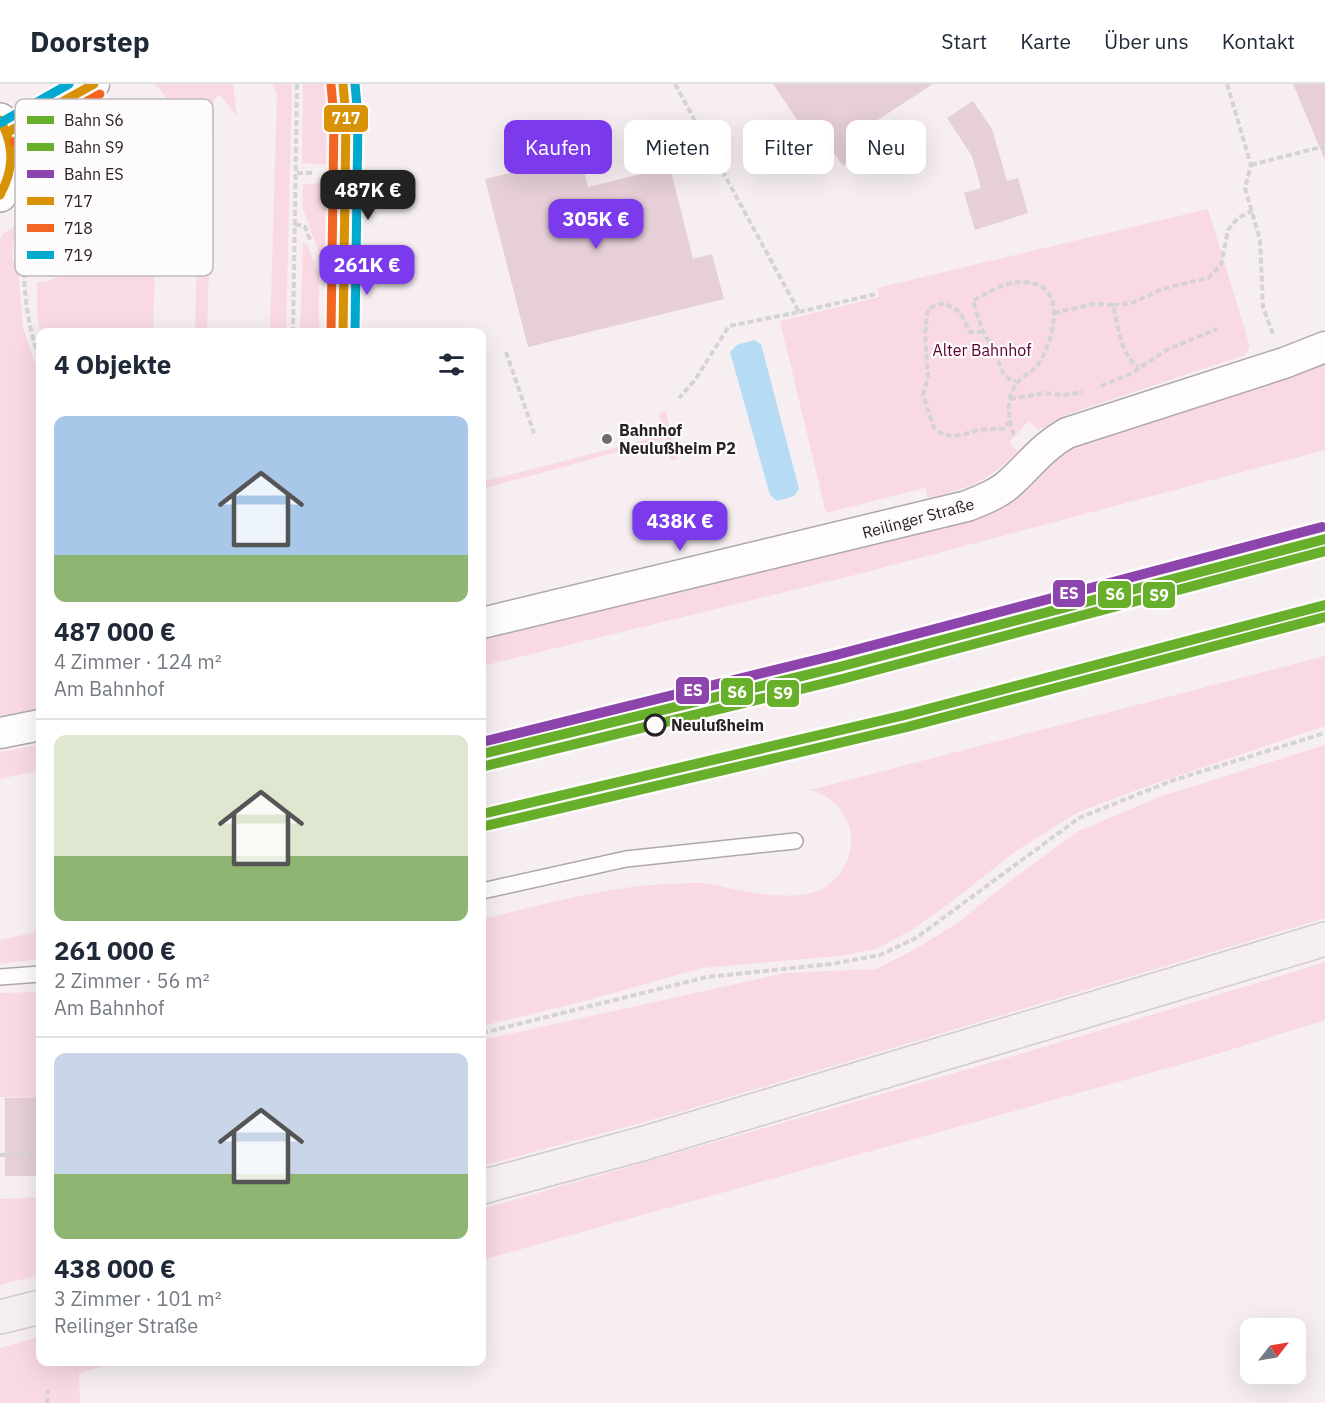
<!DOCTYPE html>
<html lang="de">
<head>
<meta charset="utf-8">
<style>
  :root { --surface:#fff; --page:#f2f2f3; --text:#1f2937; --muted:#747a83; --line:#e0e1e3; --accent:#7c3aed }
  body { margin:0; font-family:"IBM Plex Sans",sans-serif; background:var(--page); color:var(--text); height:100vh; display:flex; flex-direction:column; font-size:22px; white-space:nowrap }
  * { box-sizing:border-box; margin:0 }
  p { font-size:20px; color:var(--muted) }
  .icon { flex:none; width:33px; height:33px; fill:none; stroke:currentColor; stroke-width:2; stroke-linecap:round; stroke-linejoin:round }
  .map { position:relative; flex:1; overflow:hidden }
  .details { position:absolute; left:36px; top:244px; width:450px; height:1038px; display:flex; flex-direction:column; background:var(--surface); border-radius:12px; box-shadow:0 6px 24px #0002 }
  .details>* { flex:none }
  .top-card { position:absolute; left:504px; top:36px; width:570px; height:54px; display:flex; gap:12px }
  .needle { width:39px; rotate:59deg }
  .tools { position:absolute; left:1240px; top:1234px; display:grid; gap:12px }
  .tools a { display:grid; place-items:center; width:66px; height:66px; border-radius:12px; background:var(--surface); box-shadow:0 6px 24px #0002; font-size:30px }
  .price { position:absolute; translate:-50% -51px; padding:0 14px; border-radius:12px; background:var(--accent); color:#fff; font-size:20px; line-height:39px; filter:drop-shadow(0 2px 3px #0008) }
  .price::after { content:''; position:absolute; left:50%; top:36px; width:18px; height:14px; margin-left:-9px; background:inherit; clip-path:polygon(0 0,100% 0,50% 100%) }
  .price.selected { background:#222; color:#fff }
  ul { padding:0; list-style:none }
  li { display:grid; align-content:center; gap:12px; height:318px; padding:0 18px }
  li+li { border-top:2px solid var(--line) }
  li span { display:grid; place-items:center; height:186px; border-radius:12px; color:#555 }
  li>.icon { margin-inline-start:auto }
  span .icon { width:108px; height:108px; fill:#fffc; stroke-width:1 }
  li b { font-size:26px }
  h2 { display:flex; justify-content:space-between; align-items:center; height:72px; padding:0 18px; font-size:26px }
  .pill { padding:0 21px; border-radius:12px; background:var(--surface); box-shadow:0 6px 24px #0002; font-size:21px; line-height:54px }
  .pill.selected { background:var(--accent); color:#fff }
  header { display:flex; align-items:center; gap:36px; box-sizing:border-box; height:84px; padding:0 30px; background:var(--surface); border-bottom:2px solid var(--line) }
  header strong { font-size:28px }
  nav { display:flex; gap:33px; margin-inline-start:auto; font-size:21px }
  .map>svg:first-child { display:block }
  .green { fill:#f9dae4 }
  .water { fill:#b6dcf5 }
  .building { fill:#e6cfd7 }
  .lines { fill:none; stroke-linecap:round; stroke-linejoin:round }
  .lane-casing { stroke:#aea8aa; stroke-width:18 }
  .street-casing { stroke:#aea8aa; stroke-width:33 }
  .secondary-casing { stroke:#aea8aa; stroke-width:36 }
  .primary-casing { stroke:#d1ccce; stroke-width:36 }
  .path { stroke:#d6d3d4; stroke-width:4; stroke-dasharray:6 3; stroke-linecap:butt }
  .lane { stroke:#fefcfd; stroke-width:15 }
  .street { stroke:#fefcfd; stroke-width:30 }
  .secondary { stroke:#fefcfd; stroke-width:33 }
  .primary { stroke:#f6eff2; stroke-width:33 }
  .bus-1-casing { stroke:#fefbfc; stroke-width:14 }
  .bus-2-casing { stroke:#fefbfc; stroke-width:14 }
  .bus-3-casing { stroke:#fefbfc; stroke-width:14 }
  .bus-1 { stroke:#d89205; stroke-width:9 }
  .bus-2 { stroke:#f26522; stroke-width:9 }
  .bus-3 { stroke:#00a9ce; stroke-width:9 }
  .rail-1-casing { stroke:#fefbfc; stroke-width:15 }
  .rail-2-casing { stroke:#fefbfc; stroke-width:15 }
  .rail-3-casing { stroke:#fefbfc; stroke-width:15 }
  .rail-1 { stroke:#68af2b; stroke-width:10 }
  .rail-2 { stroke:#68af2b; stroke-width:10 }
  .rail-3 { stroke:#8e44ad; stroke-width:10 }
  .poi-dot { fill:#70696b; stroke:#fefbfc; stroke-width:2 }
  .stop-dot { fill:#fefbfc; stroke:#282224; stroke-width:3 }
  .labels { text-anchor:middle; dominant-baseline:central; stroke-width:4.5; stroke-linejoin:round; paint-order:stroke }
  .park-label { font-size:16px; fill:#5a0032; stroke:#fefbfc }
  .poi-label { font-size:16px; font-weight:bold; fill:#282224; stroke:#fefbfc; text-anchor:start }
  .street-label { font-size:16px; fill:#282224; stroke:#fefbfc }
  .stop-label { font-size:16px; font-weight:bold; fill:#282224; stroke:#fefbfc; text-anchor:start }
  .key { fill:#fefbfc; stroke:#bebabb; stroke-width:1.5 }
  .key-label { font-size:16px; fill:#282224 }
  .line-badge { stroke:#fefbfc; stroke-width:2 }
  .badge-label { font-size:16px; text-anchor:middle; font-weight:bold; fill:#fff }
</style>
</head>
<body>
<header>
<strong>Doorstep</strong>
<nav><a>Start</a><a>Karte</a><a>Über uns</a><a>Kontakt</a></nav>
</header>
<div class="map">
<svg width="1325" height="1319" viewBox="0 0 1325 1319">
  <rect width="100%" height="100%" fill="#f6eef0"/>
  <!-- green -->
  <g class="green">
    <path d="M155 0H233L237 32 220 11 214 15 207 249H195L199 84 175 62C174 33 177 23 155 0Z"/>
    <path d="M272 0H292L286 249H270L277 11Z"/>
    <path d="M303 0H326L328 81 302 79Z"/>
    <path d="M142 20 151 27 159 60 153 249 40 250 37 227V198C84 199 78 131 31 142 36 124 39 105 49 89 67 61 117 47 142 20Z"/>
    <path d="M328 99 327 190 304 128 302 118 303 100Z"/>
    <path d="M1208 125 1250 263 1245 271 1065 331 1038 346 1029 337 1009 358 1018 367C988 398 969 404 928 414L925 404 826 429 780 237 879 213 877 204Z"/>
    <path d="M17 141 18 152 14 158 12 173 18 186 23 243 40 294V624L0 634V156L3 150Z"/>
    <path d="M303 159 307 160 319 190V246L309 245V249H300Z"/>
    <path d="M1325 277V366L859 490 482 582V554L936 444 1065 365Z"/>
    <path d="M666 328 677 375 671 377 665 355 482 405V398L664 351 659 329Z"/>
    <path d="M1325 572V642L1156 699 1078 728 1015 768 946 822 910 847 876 865 840 872 702 884 577 919 482 942V835C542 821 604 803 666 800 678 800 690 798 702 799 736 804 788 820 820 806 844 795 859 761 847 737 839 720 828 711 810 706Z"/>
    <path d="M40 660V686L0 695V668Z"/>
    <path d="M1325 661V834L666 1032 482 1082V956L785 889 876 885 912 867 956 840 1019 790 1079 747 1159 713Z"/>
    <path d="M40 847V875L0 880V856Z"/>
    <path d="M1325 878V936L1214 971 482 1176V1125C763 1044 1045 965 1325 878Z"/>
    <path d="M40 908V1014L0 1013V909Z"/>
    <path d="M40 1113V1191L0 1201V1115Z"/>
    <path d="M40 1252V1278H118L79 1289 80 1319H0V1264Z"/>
  </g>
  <!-- water -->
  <path class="water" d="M754 256 761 260 799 405 794 412 777 417 770 411 730 268 737 261Z"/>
  <!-- building -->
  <g class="building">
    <path d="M773 0H933L856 50 867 66 843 82 833 68 823 74Z"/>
    <path d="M1293 0H1325V76Z"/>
    <path d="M973 17 992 45 1007 97 1018 94 1028 129 975 146 964 109 981 104 972 72 947 34Z"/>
    <path d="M580 71 588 103 670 83 693 175 712 170 724 215 528 263 485 95Z"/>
    <path d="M5 1014H36L37 1092H5Z"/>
  </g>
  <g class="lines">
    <!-- lane casing -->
    <g class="lane-casing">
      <g id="lane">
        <path d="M482 807 626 775 795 757"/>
        <path d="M0 893 40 890"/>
      </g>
    </g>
    <!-- street casing -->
    <g class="street-casing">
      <g id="street">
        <path d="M343 0 346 33 343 249"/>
        <path d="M8 48 94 0"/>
        <path d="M482 539 967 422C982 416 998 410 1010 399 1030 381 1042 363 1067 349L1284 279 1325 263"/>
        <path d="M0 649 40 641"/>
      </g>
    </g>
    <!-- secondary casing -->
    <g class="secondary-casing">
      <path id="secondary" d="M0 36C17 61 15 86 0 111"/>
    </g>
    <!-- primary casing -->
    <g class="primary-casing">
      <g id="primary">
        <path d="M482 1103 645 1059 1325 855"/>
        <path d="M0 1233 40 1223"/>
      </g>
    </g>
    <!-- path -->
    <g class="path">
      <path d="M675 0 799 228 729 242 695 296 679 314"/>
      <path d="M1227 0 1251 81 1245 104 1260 156 1263 223 1273 250"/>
      <path d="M46 72 54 65 52 59"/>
      <path d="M1251 81 1325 62"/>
      <path d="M297 89H314"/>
      <path d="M24 134C22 181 23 231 40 276"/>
      <path d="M295 140 305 143 311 158"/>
      <path d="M1113 221 1132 219 1162 205 1208 194 1221 181 1228 146 1238 134 1252 127"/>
      <path d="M799 228 876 210"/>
      <path d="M1054 229 1094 220 1113 221C1118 241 1120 272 1139 283"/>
      <path d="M983 248H970L960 228 944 219 928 224 925 250 928 293 923 311 934 344C950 358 961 350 979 346 987 345 995 345 1003 345L1009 338"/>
      <path d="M293 249 297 0"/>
      <path d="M506 268 534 349"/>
      <path d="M1101 302 1130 290 1168 265 1217 245"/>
      <path d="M1010 315 1046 309 1064 311 1083 308"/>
      <path d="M1014 351C1010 339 1007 327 1010 314 1015 291 1032 293 1041 276 1052 257 1065 212 1038 201 1013 192 994 205 973 217L983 248 993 264 1003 289 1009 295 1016 297"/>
      <path d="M482 949 707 893 831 880 880 871 916 854 1079 734 1171 697 1325 649"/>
      <path d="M0 1071 40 1070"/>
      <path d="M47 1319 48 1306"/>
    </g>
    <!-- lane -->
    <use href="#lane" class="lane"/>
    <!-- street -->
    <use href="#street" class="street"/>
    <!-- secondary -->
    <use href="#secondary" class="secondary"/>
    <!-- primary -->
    <use href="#primary" class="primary"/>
    <!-- bus-1 casing -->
    <g class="bus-1-casing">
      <g id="bus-1">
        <path d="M343 0 346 33 343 249"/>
        <path d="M0 36C15 62 14 85 0 111"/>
        <path d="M8 48 94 0"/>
      </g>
    </g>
    <!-- bus-2 casing -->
    <g class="bus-2-casing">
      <g id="bus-2">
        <path d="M14 58 100 10"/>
        <path d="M331 249 334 33 331 1"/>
      </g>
    </g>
    <!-- bus-3 casing -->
    <g class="bus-3-casing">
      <g id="bus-3">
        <path d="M0 39 69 0"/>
        <path d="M355 249 358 33 355 0"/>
      </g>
    </g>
    <!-- bus-1 -->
    <use href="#bus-1" class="bus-1"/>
    <!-- bus-2 -->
    <use href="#bus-2" class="bus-2"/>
    <!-- bus-3 -->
    <use href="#bus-3" class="bus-3"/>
    <!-- rail-1 casing -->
    <g class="rail-1-casing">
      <g id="rail-1">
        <path d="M482 670 839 583 1325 455"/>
        <path d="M482 730 905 631 1325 521"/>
      </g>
    </g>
    <!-- rail-2 casing -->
    <g class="rail-2-casing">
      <g id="rail-2">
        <path d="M485 682 842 595 1325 467"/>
        <path d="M485 742 907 643 1325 533"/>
      </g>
    </g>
    <!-- rail-3 casing -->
    <g class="rail-3-casing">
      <path id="rail-3" d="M482 658 836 571 1322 443"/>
    </g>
    <!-- rail-1 -->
    <use href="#rail-1" class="rail-1"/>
    <!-- rail-2 -->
    <use href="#rail-2" class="rail-2"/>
    <!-- rail-3 -->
    <use href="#rail-3" class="rail-3"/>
  </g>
  <!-- markers -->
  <circle class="poi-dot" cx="607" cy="355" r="6"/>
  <circle class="stop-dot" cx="655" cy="641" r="10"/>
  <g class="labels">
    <!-- park labels -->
    <g class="park-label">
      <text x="982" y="266">Alter Bahnhof</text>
    </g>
    <!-- poi labels -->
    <g class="poi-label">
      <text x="619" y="346">Bahnhof<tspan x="619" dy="18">Neulußheim P2</tspan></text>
    </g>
    <!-- street labels -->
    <g class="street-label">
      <text transform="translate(918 434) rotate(-15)">Reilinger Straße</text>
    </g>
    <!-- stop labels -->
    <g class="stop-label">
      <text x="671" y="641">Neulußheim</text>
    </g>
  </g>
  <!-- legend -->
  <rect x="15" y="15" width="198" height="177" rx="9" class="key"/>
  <rect x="27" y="32" width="27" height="8" fill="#68af2b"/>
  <rect x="27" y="59" width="27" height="8" fill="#68af2b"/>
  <rect x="27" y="86" width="27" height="8" fill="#8e44ad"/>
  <rect x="27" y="113" width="27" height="8" fill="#d89205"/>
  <rect x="27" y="140" width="27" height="8" fill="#f26522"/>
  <rect x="27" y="167" width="27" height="8" fill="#00a9ce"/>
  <g class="key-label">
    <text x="64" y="42">Bahn S6</text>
    <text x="64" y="69">Bahn S9</text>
    <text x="64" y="96">Bahn ES</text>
    <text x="64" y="123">717</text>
    <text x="64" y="150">718</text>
    <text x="64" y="177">719</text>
  </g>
  <g class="line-badge">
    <rect x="323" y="20" width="46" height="29" rx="6" fill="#d89205"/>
    <rect x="1052" y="495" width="34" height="29" rx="6" fill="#8e44ad"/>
    <rect x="1097" y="496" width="35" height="29" rx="6" fill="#68af2b"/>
    <rect x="1142" y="497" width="34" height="28" rx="6" fill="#68af2b"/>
    <rect x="675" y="592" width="35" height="29" rx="6" fill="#8e44ad"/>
    <rect x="720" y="593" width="34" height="29" rx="6" fill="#68af2b"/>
    <rect x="766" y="595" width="34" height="29" rx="6" fill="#68af2b"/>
  </g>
  <g class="badge-label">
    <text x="346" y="40">717</text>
    <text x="1069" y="515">ES</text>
    <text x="1115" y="516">S6</text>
    <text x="1159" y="517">S9</text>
    <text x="693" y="612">ES</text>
    <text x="737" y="614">S6</text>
    <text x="783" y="615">S9</text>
  </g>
</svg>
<div class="tools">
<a><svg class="needle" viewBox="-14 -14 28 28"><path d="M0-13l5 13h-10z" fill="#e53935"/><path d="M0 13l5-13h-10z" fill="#747a83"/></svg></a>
</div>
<b class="price selected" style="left:368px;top:137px">487K €</b>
<b class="price" style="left:596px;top:166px">305K €</b>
<b class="price" style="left:367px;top:212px">261K €</b>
<b class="price" style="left:680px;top:468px">438K €</b>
<div class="top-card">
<a class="pill selected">Kaufen</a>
<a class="pill">Mieten</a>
<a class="pill">Filter</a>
<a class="pill">Neu</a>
</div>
<section class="details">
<h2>4 Objekte<svg class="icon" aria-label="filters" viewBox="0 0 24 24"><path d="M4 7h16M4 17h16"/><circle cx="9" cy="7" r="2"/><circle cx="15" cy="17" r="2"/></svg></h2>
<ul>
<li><span style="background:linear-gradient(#a9c7e8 75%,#8fb573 0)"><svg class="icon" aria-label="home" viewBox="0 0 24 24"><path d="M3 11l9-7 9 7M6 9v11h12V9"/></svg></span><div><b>487 000 €</b><p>4 Zimmer · 124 m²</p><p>Am Bahnhof</p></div></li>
<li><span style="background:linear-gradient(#dfe7d0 65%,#8fb573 0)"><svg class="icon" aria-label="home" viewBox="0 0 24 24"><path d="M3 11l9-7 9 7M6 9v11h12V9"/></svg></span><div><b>261 000 €</b><p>2 Zimmer · 56 m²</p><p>Am Bahnhof</p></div></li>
<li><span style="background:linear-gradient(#c9d6e8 65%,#8fb573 0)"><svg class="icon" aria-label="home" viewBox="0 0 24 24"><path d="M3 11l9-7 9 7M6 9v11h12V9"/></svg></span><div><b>438 000 €</b><p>3 Zimmer · 101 m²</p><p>Reilinger Straße</p></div></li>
</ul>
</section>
</div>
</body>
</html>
